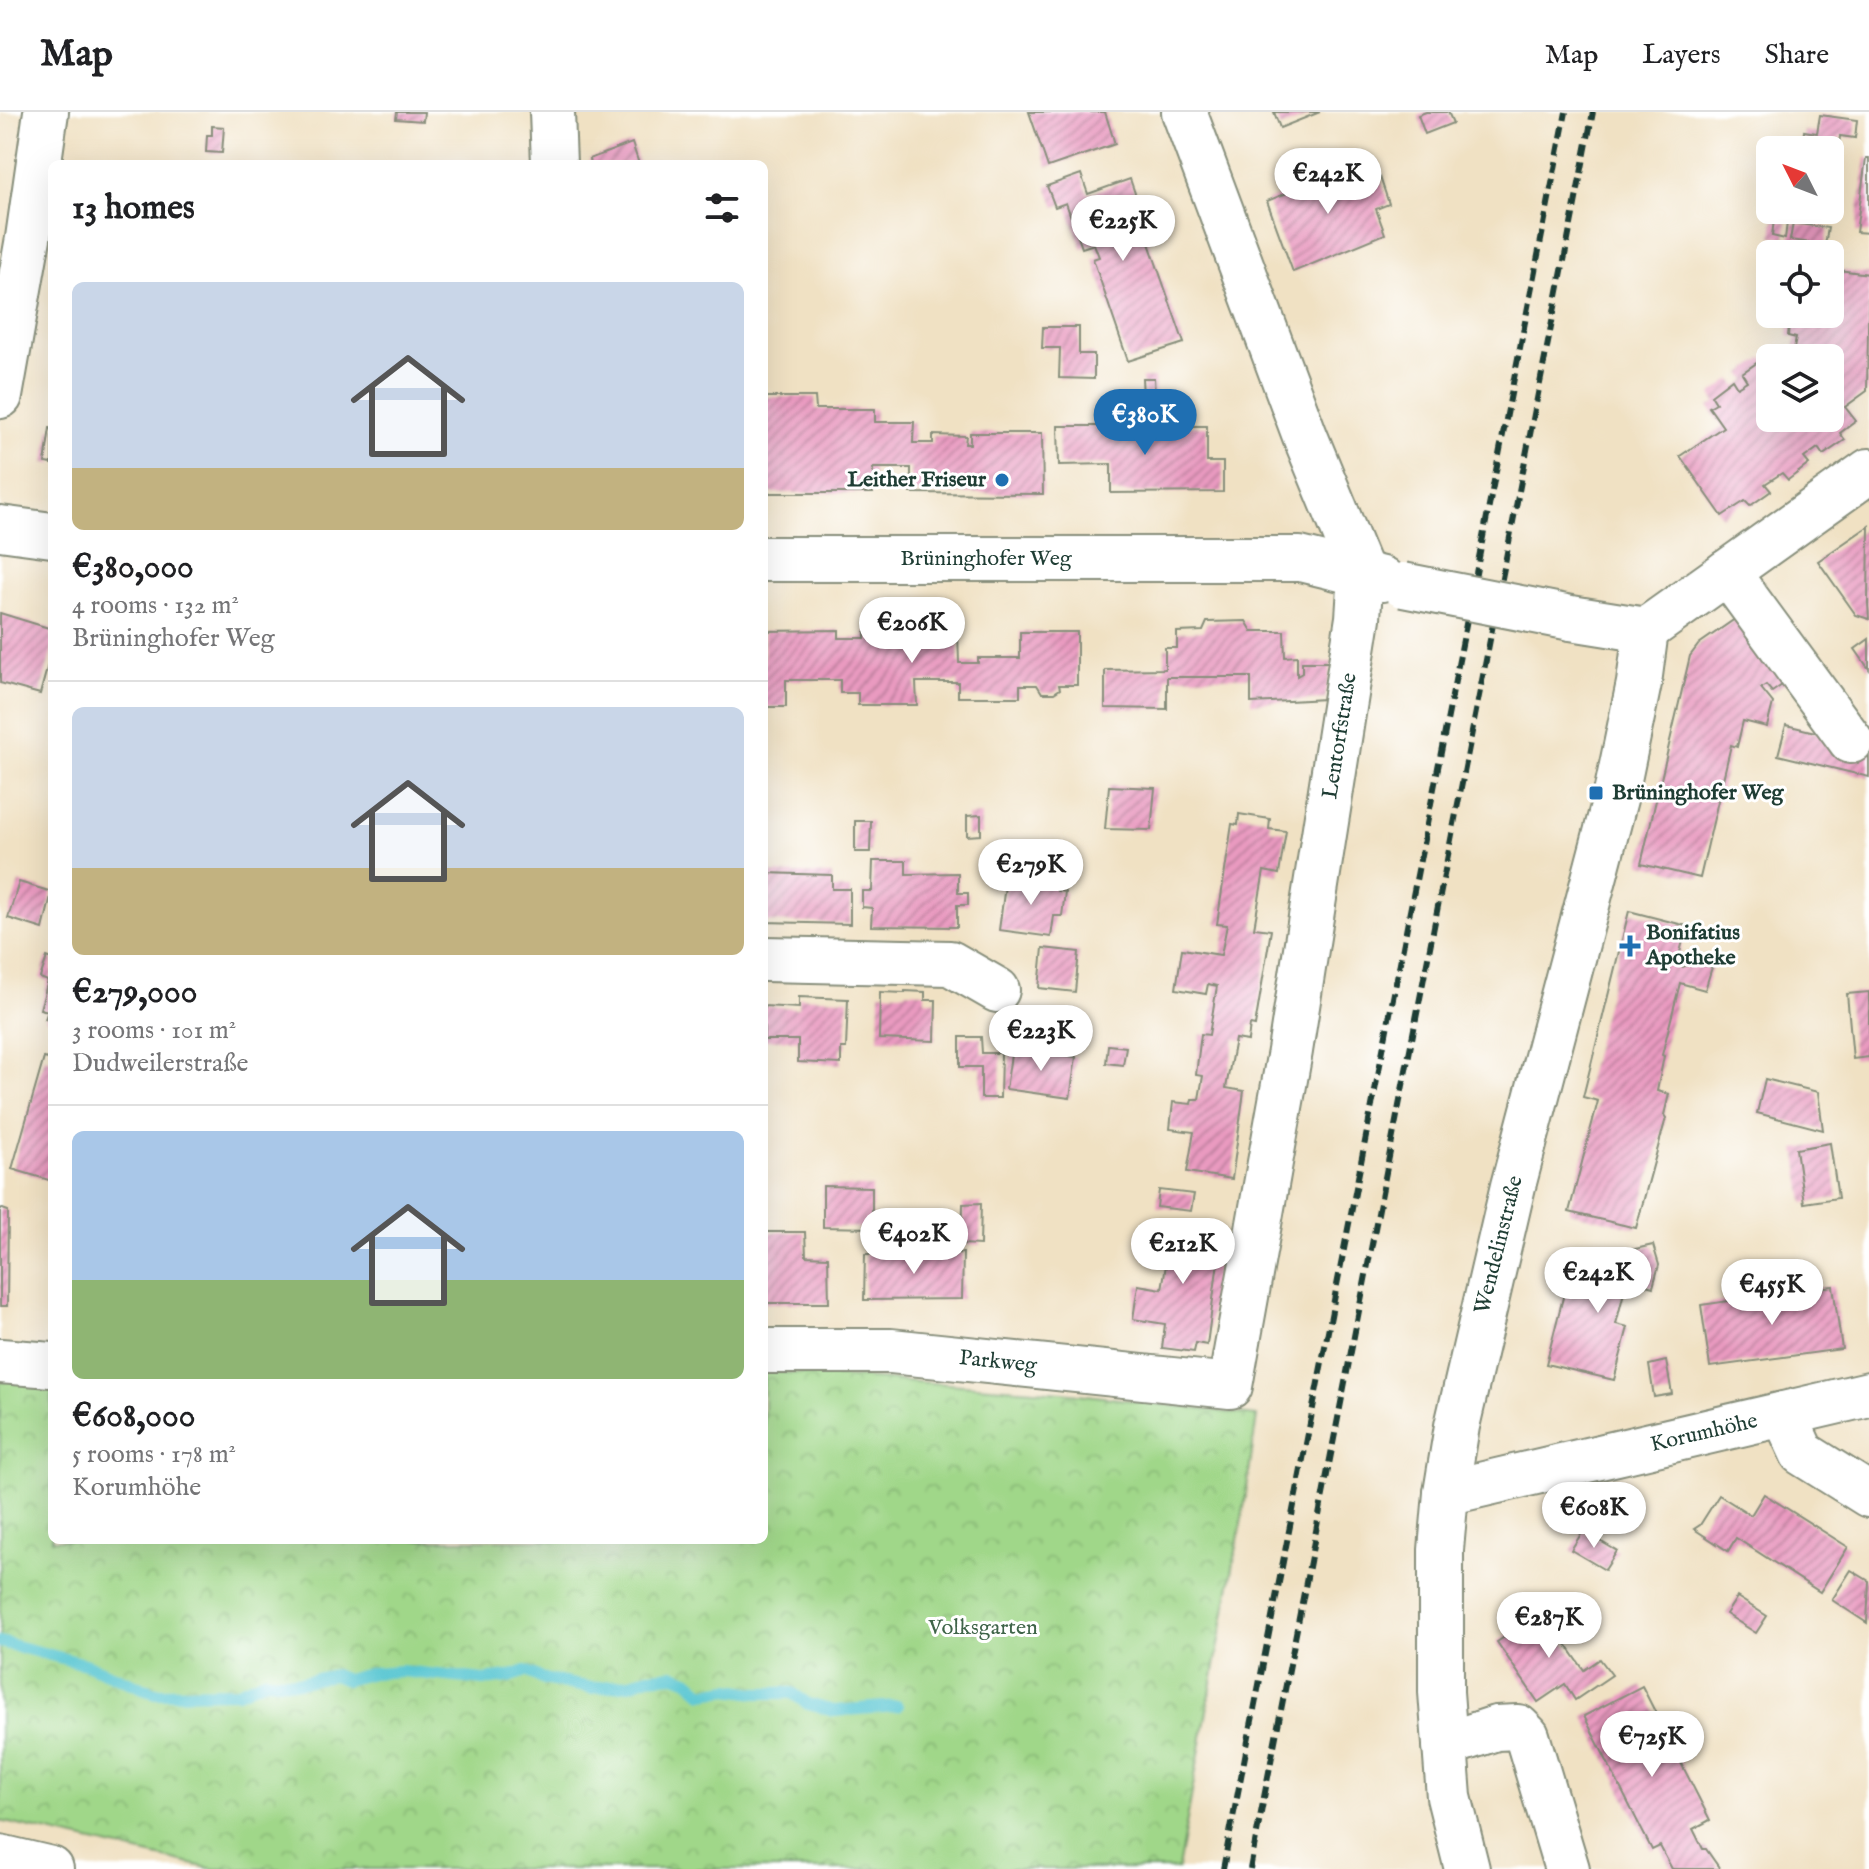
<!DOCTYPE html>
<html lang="en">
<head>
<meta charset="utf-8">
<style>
  :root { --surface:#fff; --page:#f6f6f6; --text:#202124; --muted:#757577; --line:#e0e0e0; --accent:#1f6fb2 }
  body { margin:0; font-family:"IM FELL English",serif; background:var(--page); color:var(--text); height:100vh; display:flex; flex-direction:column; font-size:30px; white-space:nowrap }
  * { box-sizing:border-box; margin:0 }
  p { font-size:26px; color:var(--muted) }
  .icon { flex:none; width:44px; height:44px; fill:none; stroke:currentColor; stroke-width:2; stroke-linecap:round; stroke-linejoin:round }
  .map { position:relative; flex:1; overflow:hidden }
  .details { position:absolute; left:48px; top:48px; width:720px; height:1384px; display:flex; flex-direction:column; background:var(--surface); border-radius:12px; box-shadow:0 8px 32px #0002 }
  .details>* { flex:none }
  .needle { width:52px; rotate:312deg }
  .fabs { position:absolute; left:1756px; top:24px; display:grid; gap:16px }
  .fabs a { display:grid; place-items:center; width:88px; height:88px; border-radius:12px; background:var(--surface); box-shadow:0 8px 32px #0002; font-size:40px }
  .price { position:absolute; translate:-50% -68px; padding:0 18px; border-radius:28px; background:#fff; color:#222; font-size:26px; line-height:52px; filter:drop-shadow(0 2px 4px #0008) }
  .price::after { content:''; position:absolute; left:50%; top:48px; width:24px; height:18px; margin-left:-12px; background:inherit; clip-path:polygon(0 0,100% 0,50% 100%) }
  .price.current { background:var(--accent); color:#fff }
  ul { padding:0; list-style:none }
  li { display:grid; align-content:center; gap:16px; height:424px; padding:0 24px }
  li+li { border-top:2px solid var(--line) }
  li span { display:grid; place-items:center; height:248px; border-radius:12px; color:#555 }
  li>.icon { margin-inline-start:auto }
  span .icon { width:144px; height:144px; fill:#fffc; stroke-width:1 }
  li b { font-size:34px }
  h2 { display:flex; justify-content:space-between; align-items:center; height:96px; padding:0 24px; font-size:34px }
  header { display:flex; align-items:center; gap:48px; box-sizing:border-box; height:112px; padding:0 40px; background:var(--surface); border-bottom:2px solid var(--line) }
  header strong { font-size:38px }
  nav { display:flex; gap:44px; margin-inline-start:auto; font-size:28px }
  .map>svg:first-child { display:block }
  .park { fill:url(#park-crowns); stroke:#608a5e; stroke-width:2 }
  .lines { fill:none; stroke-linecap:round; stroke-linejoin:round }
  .stream { stroke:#59c6d2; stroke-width:12 }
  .building { fill:url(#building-hatch) }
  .minor-casing { stroke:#888f7c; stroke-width:48 }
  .minor { stroke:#fff; stroke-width:44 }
  .rail { stroke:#1f3d34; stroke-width:6; stroke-dasharray:12 6; stroke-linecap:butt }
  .minor-bridge-casing { stroke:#888f7c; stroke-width:48; stroke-linecap:butt }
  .minor-bridge { stroke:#fff; stroke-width:44 }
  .poi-dot { fill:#1f6fb2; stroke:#fff; stroke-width:3 }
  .labels { text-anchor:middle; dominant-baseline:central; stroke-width:6; stroke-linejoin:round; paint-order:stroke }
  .poi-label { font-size:22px; font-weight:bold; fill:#1f3d34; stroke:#fff; text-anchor:start }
  .street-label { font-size:22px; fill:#1f3d34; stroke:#fff }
  .park-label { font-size:22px; fill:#3f6449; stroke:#fff }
</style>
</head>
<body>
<header>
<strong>Map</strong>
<nav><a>Map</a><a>Layers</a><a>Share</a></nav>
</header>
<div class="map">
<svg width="1869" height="1757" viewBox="0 0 1869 1757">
  <defs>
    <pattern id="park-crowns" width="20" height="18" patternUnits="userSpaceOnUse" patternTransform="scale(2)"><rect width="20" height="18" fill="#a0d789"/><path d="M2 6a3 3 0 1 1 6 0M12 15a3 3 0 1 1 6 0" fill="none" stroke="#89b977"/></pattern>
    <pattern id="building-hatch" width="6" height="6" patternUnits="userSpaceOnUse" patternTransform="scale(2)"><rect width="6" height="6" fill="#e99ac0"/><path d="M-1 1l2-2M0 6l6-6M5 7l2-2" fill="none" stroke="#bc7f9d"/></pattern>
  </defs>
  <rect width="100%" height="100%" fill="#fff"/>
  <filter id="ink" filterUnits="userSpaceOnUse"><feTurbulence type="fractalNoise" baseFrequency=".0125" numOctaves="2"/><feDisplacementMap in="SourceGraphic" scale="16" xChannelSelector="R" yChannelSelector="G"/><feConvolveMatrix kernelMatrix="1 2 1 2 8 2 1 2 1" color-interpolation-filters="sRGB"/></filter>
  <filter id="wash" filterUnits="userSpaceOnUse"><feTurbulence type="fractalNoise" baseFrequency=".006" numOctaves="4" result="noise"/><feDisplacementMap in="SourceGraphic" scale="32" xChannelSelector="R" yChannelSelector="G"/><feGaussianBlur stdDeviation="1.8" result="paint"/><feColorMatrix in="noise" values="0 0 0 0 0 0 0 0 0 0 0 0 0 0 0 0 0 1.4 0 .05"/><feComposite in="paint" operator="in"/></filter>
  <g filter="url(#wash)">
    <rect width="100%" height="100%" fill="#f0e1c3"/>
    <!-- park -->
    <path class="park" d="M764 1259 1063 1280 1257 1304 1245 1390 1178 1757H213L0 1709V1268L52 1269V1428H764Z"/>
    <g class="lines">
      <!-- stream -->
      <path class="stream" d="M0 1530 85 1552 155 1581 238 1580 264 1568 301 1570 334 1563 346 1568 372 1561 401 1559 484 1568 509 1565 526 1559 542 1567 592 1576 629 1572 648 1565 675 1563 688 1568 703 1581 729 1577 756 1581H792L808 1592 834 1599 897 1594"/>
    </g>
    <g id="blocks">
      <!-- building -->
      <g class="building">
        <path d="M397 0H424L423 9 396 7Z"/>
        <path d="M1029 0H1105L1115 32 1048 55Z"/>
        <path d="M1274 0H1320L1280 16Z"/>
        <path d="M1426 0H1448L1453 11 1425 22 1418 3Z"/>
        <path d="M1820 3 1857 8 1855 26 1840 24 1838 42 1830 41V38L1802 37 1804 19 1817 21Z"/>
        <path d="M212 14 224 15 222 41 206 40 207 23H212Z"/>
        <path d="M632 31 639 52H590L589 47Z"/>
        <path d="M1866 46H1869V121L1856 120Z"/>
        <path d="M1360 53 1366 70 1380 65 1389 92 1376 97 1385 122 1293 160 1267 89 1302 75 1300 70 1319 63 1321 68Z"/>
        <path d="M1081 62 1088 82 1130 67 1146 113 1143 114 1184 231 1128 249 1093 147 1099 145 1094 132 1082 136 1066 91 1055 95 1047 74Z"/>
        <path d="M1774 108 1787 110 1785 127 1772 124Z"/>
        <path d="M1793 111 1828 116 1825 133 1790 128Z"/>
        <path d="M1830 157 1869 162 1867 279 1845 295 1856 309 1840 321 1845 328 1823 343 1818 336 1804 346 1809 352 1788 368 1782 361 1765 372 1771 379 1750 394 1745 389 1722 404 1680 344 1723 315 1709 295 1716 291 1711 283 1732 267 1737 275 1747 269 1742 261 1764 246 1770 255V306H1830V246H1779L1785 241 1793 242 1796 226 1788 224 1790 202H1830Z"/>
        <path d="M1043 215H1079V242H1094V267L1059 266 1060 236H1042Z"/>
        <path d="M1142 266H1154L1155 284H1143Z"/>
        <path d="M764 285H815L816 297H875V310H914L913 331H933V323L966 324 965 332H970V321H1042L1043 382 911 381V356H873V381H764Z"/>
        <path d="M1058 314H1207V350H1223V380L1111 381V352L1059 353Z"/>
        <path d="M50 316H52V352L45 351Z"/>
        <path d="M1869 414 1868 491 1869 507 1856 503 1818 449Z"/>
        <path d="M1745 500 1792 566 1772 580 1766 573 1761 576 1773 591 1767 615 1743 609 1737 635 1731 633 1700 766 1641 752 1690 544 1699 532Z"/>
        <path d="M0 501 52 517V538L40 582 0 571Z"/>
        <path d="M1246 509 1252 519H1284L1285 545 1297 544V564L1302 561V550H1332L1325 587 1251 591V565H1167V597L1105 596V558L1165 557V536H1177V520L1203 519 1207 510Z"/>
        <path d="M839 518V526H865V520H958L959 551H978V546H1020V520H1077V573H1059L1060 577 1054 581H1042L1037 573H1020V585H958V570H916L917 593H858V581H840V568H786V595H764V519Z"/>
        <path d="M1869 527V557L1855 537Z"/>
        <path d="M1786 613 1869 633V665L1778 643Z"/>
        <path d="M1109 674 1155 676 1151 718 1105 717Z"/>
        <path d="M1239 702 1270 707 1269 717 1286 719 1279 762 1264 759 1254 816 1271 818 1255 914 1250 913 1248 929 1235 927 1226 976 1244 979 1232 1067 1187 1060 1194 1020 1170 1017 1173 990 1191 992 1192 987H1199L1203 964 1196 963 1201 922 1209 923 1217 874 1208 872 1206 882 1176 877 1182 837 1221 843 1227 813 1217 812 1232 712 1238 713Z"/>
        <path d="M981 703V723L967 724V704Z"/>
        <path d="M855 709H871L870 740H855Z"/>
        <path d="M873 749H906V762L958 761V781H968V793H957V815L871 814 872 796 862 795V779H872Z"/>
        <path d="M764 761 832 763V777H850V812L764 810Z"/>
        <path d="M1006 766 1058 773 1057 779 1065 780 1062 804H1054L1051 825 999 818Z"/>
        <path d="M19 770 52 780 43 817 8 806Z"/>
        <path d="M1629 799 1687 814 1679 844 1683 855 1693 851 1712 855 1705 878 1680 871 1662 943 1664 944 1657 979 1669 982 1664 1003 1666 1006 1636 1116 1569 1100 1598 989 1583 985Z"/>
        <path d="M1043 836 1079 840 1075 880 1039 876Z"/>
        <path d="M47 845 52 847V909L45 907 48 899 40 897 48 869 40 866Z"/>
        <path d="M905 879 925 880V888H936L935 929 879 927 880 880 905 881Z"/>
        <path d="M1869 880V945L1853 947 1847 882Z"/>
        <path d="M799 885 848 887 846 936H841V952L798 950V928H764V894L799 896Z"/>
        <path d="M960 925H981L982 941H1001L1000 986H981V955H960Z"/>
        <path d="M1108 933 1126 935 1123 953 1106 951Z"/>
        <path d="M1012 936 1076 945 1070 986 1006 977Z"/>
        <path d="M44 946 52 948V1069L12 1057Z"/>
        <path d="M1765 967 1818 980 1823 1018 1757 1001Z"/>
        <path d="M1830 1031 1838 1086 1804 1091 1796 1037Z"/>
        <path d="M823 1074 872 1075V1116L823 1115Z"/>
        <path d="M1159 1078 1194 1082 1191 1099 1157 1095Z"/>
        <path d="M981 1091 980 1133 962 1132 963 1092Z"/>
        <path d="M0 1096 8 1099 7 1194H0Z"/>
        <path d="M1160 1108 1218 1115 1214 1142H1219L1207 1233 1196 1231 1194 1240 1162 1236 1165 1212 1133 1207 1138 1173 1162 1177 1169 1135 1161 1134 1162 1128 1158 1127Z"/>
        <path d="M764 1120H805L806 1144 828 1145 829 1191H764Z"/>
        <path d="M1653 1133 1659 1153 1653 1175 1627 1168 1616 1212 1628 1215 1614 1268 1546 1252 1571 1154 1612 1164 1617 1141Z"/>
        <path d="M963 1141 962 1187 864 1188 865 1142Z"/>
        <path d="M1833 1174 1842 1237 1710 1255 1701 1193Z"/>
        <path d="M1666 1249 1672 1282 1654 1285 1649 1253Z"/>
        <path d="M1764 1382 1848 1435 1820 1480 1736 1426 1728 1439 1694 1417 1700 1413 1719 1383 1751 1403Z"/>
        <path d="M1583 1419 1617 1439 1605 1458 1571 1438Z"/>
        <path d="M1851 1458 1869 1469 1867 1511 1832 1488Z"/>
        <path d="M1737 1485 1767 1504 1756 1521 1726 1502Z"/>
        <path d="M1543 1499 1584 1558 1600 1547 1612 1563 1575 1588 1565 1572 1538 1590 1497 1530Z"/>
        <path d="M1642 1574 1710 1708 1693 1717 1703 1737H1706L1720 1757H1672L1660 1734 1652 1738 1584 1604Z"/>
      </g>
    </g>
  </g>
  <g filter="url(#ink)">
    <use href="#blocks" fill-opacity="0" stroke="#888f7c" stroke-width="2"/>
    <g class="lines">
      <!-- minor casing -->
      <g class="minor-casing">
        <g id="minor">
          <path d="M552 0 554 52"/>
          <path d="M0 284 28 126 46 0"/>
          <path d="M0 416 52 423"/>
          <path d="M764 447H1300L1382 467"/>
          <path d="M1727 460 1851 629"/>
          <path d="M1571 506 1646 518 1869 359"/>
          <path d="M764 847 950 851 997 878"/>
          <path d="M764 1239H891L1230 1274 1290 939 1358 506 1361 460 1305 324 1184 0"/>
          <path d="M0 1249 52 1253"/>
          <path d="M1784 1302 1802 1341 1869 1383"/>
          <path d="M1446 1381 1869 1282"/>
          <path d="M1445 1633 1496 1616 1518 1615 1527 1624 1567 1757"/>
          <path d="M0 1745 51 1757"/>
          <path d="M1467 1757 1449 1685 1441 1580V1438L1446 1381 1457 1314 1513 1074 1615 687 1639 571 1646 518"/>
        </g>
      </g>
      <!-- minor -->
      <use href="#minor" class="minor"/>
      <!-- rail -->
      <g class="rail">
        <path d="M1223 1757 1566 0"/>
        <path d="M1250 1757 1593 0"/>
      </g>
      <!-- minor-bridge casing -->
      <g class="minor-bridge-casing">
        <path id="minor-bridge" d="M1403 473 1571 506"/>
      </g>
      <!-- minor-bridge -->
      <use href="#minor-bridge" class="minor-bridge"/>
    </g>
  </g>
  <!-- markers -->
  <g class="poi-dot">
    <circle cx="1002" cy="368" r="8"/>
    <rect x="1588" y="673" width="16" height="16" rx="4"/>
    <path d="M1626 822h8v8h8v8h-8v8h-8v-8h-8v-8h8z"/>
  </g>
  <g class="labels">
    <!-- poi labels -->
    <g class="poi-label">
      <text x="986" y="368" text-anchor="end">Leither Friseur</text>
      <text x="1612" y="681">Brüninghofer Weg</text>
      <text x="1646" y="821">Bonifatius<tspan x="1646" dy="25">Apotheke</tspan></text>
    </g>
    <!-- street labels -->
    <g class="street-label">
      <text x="986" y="447">Brüninghofer Weg</text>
      <text transform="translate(1340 624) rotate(-81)">Lentorfstraße</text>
      <text transform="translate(1499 1133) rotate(-76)">Wendelinstraße</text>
      <text transform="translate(998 1250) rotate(6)">Parkweg</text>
      <text transform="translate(1704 1321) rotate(-13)">Korumhöhe</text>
    </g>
    <!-- park labels -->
    <g class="park-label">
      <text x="983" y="1516">Volksgarten</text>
    </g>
  </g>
</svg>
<div class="fabs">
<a><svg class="needle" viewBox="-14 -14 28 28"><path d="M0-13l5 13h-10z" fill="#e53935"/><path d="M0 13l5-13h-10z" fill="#757577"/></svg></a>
<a><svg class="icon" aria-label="locate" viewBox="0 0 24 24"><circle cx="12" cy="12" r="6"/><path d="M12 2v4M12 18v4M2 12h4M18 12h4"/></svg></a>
<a><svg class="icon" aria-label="layers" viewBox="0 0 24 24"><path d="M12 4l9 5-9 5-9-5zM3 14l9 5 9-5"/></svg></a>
</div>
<b class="price" style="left:1328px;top:104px">€242K</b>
<b class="price" style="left:1123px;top:151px">€225K</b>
<b class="price current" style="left:1145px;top:345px">€380K</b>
<b class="price" style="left:912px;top:553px">€206K</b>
<b class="price" style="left:1031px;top:795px">€279K</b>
<b class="price" style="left:1041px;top:961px">€223K</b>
<b class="price" style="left:914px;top:1164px">€402K</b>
<b class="price" style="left:1183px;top:1174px">€212K</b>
<b class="price" style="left:1598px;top:1203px">€242K</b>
<b class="price" style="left:1772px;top:1215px">€455K</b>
<b class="price" style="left:1594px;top:1438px">€608K</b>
<b class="price" style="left:1549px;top:1548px">€287K</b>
<b class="price" style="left:1652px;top:1667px">€725K</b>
<section class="details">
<h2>13 homes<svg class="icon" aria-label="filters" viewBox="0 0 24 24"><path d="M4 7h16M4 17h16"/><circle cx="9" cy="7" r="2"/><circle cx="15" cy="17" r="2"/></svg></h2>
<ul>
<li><span style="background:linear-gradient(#c9d6e8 75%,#c2b280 0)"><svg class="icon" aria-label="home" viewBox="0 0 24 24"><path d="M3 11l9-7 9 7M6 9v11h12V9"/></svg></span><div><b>€380,000</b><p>4 rooms · 132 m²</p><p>Brüninghofer Weg</p></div></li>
<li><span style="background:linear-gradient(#c9d6e8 65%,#c2b280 0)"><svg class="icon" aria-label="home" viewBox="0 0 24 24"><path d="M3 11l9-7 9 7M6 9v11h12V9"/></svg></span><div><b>€279,000</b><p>3 rooms · 101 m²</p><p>Dudweilerstraße</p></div></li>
<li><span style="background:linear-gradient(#a9c7e8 60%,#8fb573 0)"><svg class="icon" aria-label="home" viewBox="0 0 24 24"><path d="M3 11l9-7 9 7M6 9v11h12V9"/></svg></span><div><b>€608,000</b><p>5 rooms · 178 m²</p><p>Korumhöhe</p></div></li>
</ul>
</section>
</div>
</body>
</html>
